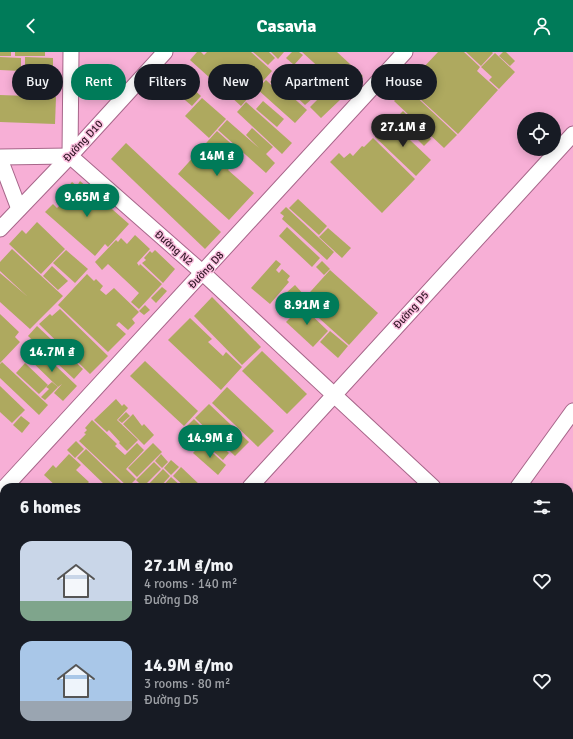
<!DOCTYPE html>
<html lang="en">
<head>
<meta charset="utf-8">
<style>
  :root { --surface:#171b24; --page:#20242c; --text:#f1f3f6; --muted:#9ea1a6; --accent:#007b59 }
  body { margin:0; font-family:Signika,sans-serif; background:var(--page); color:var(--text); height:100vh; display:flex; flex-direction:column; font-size:15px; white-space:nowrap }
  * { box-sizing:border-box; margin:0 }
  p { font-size:13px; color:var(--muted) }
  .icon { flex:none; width:22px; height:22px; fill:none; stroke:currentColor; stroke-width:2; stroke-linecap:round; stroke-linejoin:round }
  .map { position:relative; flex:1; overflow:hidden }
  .panel { position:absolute; left:0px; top:431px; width:573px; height:256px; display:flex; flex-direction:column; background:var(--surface); border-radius:12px 12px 0 0; box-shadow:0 2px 10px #0003 }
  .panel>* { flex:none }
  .guide { position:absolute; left:12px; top:12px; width:549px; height:36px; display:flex; gap:8px }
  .buttons { position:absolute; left:517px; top:60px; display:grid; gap:8px }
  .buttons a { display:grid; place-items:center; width:44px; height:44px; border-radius:50%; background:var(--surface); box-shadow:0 2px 10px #0003; font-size:20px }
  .price { position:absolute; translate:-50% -34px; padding:0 9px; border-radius:14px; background:var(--accent); color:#fff; font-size:13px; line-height:26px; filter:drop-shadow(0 1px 2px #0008) }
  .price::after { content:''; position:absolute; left:50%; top:24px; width:12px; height:9px; margin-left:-6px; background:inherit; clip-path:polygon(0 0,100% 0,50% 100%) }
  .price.active { background:#222; color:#fff }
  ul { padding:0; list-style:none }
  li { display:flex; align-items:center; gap:12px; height:100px; padding:0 20px }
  li span { display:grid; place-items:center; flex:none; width:112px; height:80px; border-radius:12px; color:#555 }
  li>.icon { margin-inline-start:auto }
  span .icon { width:48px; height:48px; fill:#fffc; stroke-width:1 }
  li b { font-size:17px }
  h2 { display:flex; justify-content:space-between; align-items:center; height:48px; padding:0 20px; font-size:17px }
  .tag { padding:0 14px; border-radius:18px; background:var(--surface); box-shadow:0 2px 10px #0003; font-size:14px; line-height:36px }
  .tag.active { background:var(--accent); color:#fff }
  header { display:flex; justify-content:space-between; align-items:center; height:52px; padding:0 20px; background:var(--accent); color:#fff; font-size:18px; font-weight:800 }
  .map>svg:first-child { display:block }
  .building { fill:#aea95f }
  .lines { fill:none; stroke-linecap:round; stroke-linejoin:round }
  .street-casing { stroke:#a7668a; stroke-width:17 }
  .street { stroke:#fff; stroke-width:15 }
  .labels { text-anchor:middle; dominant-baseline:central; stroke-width:3; stroke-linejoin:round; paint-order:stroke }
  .street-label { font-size:11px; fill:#311726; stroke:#fcc1e0 }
</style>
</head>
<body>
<header><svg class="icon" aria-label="back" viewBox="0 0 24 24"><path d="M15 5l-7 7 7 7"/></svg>Casavia<svg class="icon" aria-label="person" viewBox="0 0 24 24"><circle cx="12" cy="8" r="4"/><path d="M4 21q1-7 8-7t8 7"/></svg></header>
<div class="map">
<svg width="573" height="687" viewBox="0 0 573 687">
  <rect width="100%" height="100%" fill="#f7afd6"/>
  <!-- building -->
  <g class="building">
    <rect x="0" y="0" width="11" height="4"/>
    <rect x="15" y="0" width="30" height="4"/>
    <path d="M197 0H201L204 3 207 0H251L272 19 241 54 190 8Z"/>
    <path d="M253 0H269L275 6 268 13Z"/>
    <path d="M271 0H284L278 7Z"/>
    <path d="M292 0H299L303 3 294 13 286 6Z"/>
    <path d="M302 0H337L363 24 347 41Z"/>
    <path d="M438 0H464L480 15 477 19 498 38 458 82 406 34Z"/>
    <path d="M466 0H492L493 1 481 14Z"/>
    <path d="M503 0H506L515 9 510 14 499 4Z"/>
    <path d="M495 1 515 20 499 37 489 28 492 25 481 15Z"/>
    <path d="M0 5 21 6V19L0 18Z"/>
    <path d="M25 5 53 6V23L25 22Z"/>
    <path d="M317 21 341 47 321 66 310 55 321 44 307 30Z"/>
    <path d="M275 24 285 32 279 38 270 30Z"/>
    <path d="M180 25 201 44 192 54 171 36Z"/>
    <path d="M266 28 285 46 289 42 307 58 295 71 257 37Z"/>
    <path d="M297 30 313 46 305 53 289 38Z"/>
    <path d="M407 36 457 83 444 96 394 49Z"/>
    <path d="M0 43 56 45 55 72 0 70Z"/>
    <path d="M202 46 226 67 209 86 185 64Z"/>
    <path d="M263 49 284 67 277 75 256 57Z"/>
    <path d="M246 50 292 91 282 102 237 60Z"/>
    <path d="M403 59 431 87 424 94 396 66Z"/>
    <path d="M227 68 259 96 246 83 252 76 273 95 266 102 275 111 266 121 218 78Z"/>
    <path d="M390 69 431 108 416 124 375 85Z"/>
    <path d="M217 79 237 97 230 104 236 109 228 118 254 141 229 168 178 122Z"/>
    <path d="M373 86 415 127 382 161 330 110 339 101 344 106 350 101 353 104 362 94 364 95Z"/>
    <path d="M126 91 221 180 205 197 111 107Z"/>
    <path d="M80 129 129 172 108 195 105 192 95 204 45 160 53 152 57 156 63 150 58 146 72 130 77 134Z"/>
    <path d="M298 147 327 174 319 183 289 156Z"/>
    <path d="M286 155 334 200 327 208 282 167 284 164 280 161Z"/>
    <path d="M37 170 65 197 41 222 9 192 22 178 26 182Z"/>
    <path d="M287 175 320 206 312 215 279 184Z"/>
    <path d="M328 176 351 196 342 206 319 185Z"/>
    <path d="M135 183 150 197 137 211 139 214 140 212 162 232 139 257 131 250 139 241 108 212 102 218 95 210 116 188 118 190 121 186 127 192Z"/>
    <path d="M12 197 63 244 30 277 0 250V221L28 245 0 219V210Z"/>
    <path d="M66 198 88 217 75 231 53 211Z"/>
    <path d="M155 198 175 217 163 231 142 211 146 208 144 206 150 199 152 201Z"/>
    <path d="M276 208 281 212 276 218 279 221 282 217 290 224 287 228 289 230 270 252 251 236Z"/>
    <path d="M322 209 330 217 324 223 316 215Z"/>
    <path d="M52 214 68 229 58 238 43 224Z"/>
    <path d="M330 218 378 261 349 293 301 250Z"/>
    <path d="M87 222 94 229 96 227 103 234 100 238 106 243 114 236 139 260 132 267 135 271 128 278 119 270 116 273 126 282 108 300 58 253Z"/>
    <path d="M295 233 305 244 296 252 286 241Z"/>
    <path d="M162 235 167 239 156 251 151 246Z"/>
    <path d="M212 245 261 295 242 313 194 264Z"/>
    <path d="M145 253 150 258 144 263 139 259Z"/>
    <path d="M302 254 328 279 313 295 286 270Z"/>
    <path d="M60 257 108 304 90 322 39 272 50 262 52 264Z"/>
    <path d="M0 262 19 280 15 285 20 290 0 311Z"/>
    <path d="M190 266 212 287 208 290 223 304 226 300 242 315 221 338 168 288Z"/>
    <path d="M37 274 83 317 74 327 28 284Z"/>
    <path d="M330 279 348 294 338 306 320 290Z"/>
    <path d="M35 294 77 334 63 349 54 341 62 332 58 335 26 304Z"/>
    <path d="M262 299 307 342 287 362 242 319Z"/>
    <path d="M145 309 198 359 184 374 130 324Z"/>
    <path d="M2 310 48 353 39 363 0 326V312Z"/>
    <path d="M25 311 48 333 39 342 16 321Z"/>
    <path d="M52 330 58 335 45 348 41 345 49 337 46 335Z"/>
    <path d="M0 334 25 358 12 371 0 360Z"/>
    <path d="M227 335 274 379 258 395 212 351Z"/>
    <path d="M116 347 122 354 124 352 128 356 117 368 138 388 127 399 119 391 120 390 109 378 107 380 94 368Z"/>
    <path d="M209 352 249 390 235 404 195 366Z"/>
    <path d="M126 360 130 364 122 371 118 368Z"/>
    <path d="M133 362 142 374 144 372 154 383 144 393 123 372Z"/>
    <path d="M21 364 30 371 22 381 13 373Z"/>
    <path d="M194 367 209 382 200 391 185 376Z"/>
    <path d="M92 368 117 392 115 394 125 403 137 391 144 398 126 417 136 427 128 435 79 389 86 382 84 381 87 378 85 376Z"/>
    <path d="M211 385 229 401 223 408 205 392Z"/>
    <path d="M76 389 84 397 75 406 67 398Z"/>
    <path d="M153 391 162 400 137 425 128 416Z"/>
    <path d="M202 391 226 413 218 423 193 401Z"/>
    <path d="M86 397 122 432 120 435H107L77 406Z"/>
    <path d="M69 402 81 413 76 418 89 430 84 435H57L44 423 53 413 56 416Z"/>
    <path d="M161 402 168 410 162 416 155 409Z"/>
    <path d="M171 408 179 415 171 423 164 416Z"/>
    <path d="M154 410 161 417 143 435 136 428Z"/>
    <path d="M181 415 201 434V435H185L173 424Z"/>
    <path d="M163 417 170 424 160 435H146Z"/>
    <path d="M171 425 182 435H162Z"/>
    <path d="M134 431 139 435H130Z"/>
    <path d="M4 481V494L0 491V485Z"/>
    <path d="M0 542 4 546V564L0 568Z"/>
    <path d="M0 569 4 573V628L0 624Z"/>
  </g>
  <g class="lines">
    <!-- street casing -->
    <g class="street-casing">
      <g id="street">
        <path d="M70 104 71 0"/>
        <path d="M0 105 70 104 203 221 433 435"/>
        <path d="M0 107 19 157"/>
        <path d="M0 177 70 104 165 0"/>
        <path d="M5 435 405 0"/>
        <path d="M250 435 573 82"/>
        <path d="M518 435 573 359"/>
        <path d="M569 546 573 549"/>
        <path d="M47 683 50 687"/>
        <path d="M19 687 22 683"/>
      </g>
    </g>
    <!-- street -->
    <use href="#street" class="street"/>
  </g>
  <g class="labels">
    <!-- street labels -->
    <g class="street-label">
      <text transform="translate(83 89) rotate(-47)">Đường D10</text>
      <text transform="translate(174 196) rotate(41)">Đường N2</text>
      <text transform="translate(206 218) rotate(-47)">Đường D8</text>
      <text transform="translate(411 258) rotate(-48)">Đường D5</text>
    </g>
  </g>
</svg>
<div class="buttons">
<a><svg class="icon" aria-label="locate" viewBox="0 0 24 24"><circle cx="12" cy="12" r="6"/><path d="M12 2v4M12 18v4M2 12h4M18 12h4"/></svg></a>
</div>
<b class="price active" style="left:403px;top:96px">27.1M ₫</b>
<b class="price" style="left:217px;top:125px">14M ₫</b>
<b class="price" style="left:87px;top:166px">9.65M ₫</b>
<b class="price" style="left:307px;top:274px">8.91M ₫</b>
<b class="price" style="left:52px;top:321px">14.7M ₫</b>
<b class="price" style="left:210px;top:407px">14.9M ₫</b>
<div class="guide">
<a class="tag">Buy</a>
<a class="tag active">Rent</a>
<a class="tag">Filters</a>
<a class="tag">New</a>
<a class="tag">Apartment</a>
<a class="tag">House</a>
</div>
<section class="panel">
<h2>6 homes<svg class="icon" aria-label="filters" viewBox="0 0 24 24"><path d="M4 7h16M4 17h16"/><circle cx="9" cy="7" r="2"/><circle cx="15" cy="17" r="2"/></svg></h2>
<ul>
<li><span style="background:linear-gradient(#c9d6e8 75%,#7fa58c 0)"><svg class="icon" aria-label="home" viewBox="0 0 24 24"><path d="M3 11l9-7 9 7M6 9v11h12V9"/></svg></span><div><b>27.1M ₫/mo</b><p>4 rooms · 140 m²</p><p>Đường D8</p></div><svg class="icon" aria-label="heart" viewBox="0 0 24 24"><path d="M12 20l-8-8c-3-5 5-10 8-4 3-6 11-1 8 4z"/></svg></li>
<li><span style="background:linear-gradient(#a9c7e8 75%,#9aa5b1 0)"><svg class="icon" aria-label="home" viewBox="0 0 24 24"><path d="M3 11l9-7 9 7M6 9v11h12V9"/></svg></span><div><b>14.9M ₫/mo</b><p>3 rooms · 80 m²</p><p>Đường D5</p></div><svg class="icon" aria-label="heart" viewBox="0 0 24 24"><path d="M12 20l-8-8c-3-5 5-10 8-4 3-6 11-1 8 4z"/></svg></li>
</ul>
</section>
</div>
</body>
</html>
